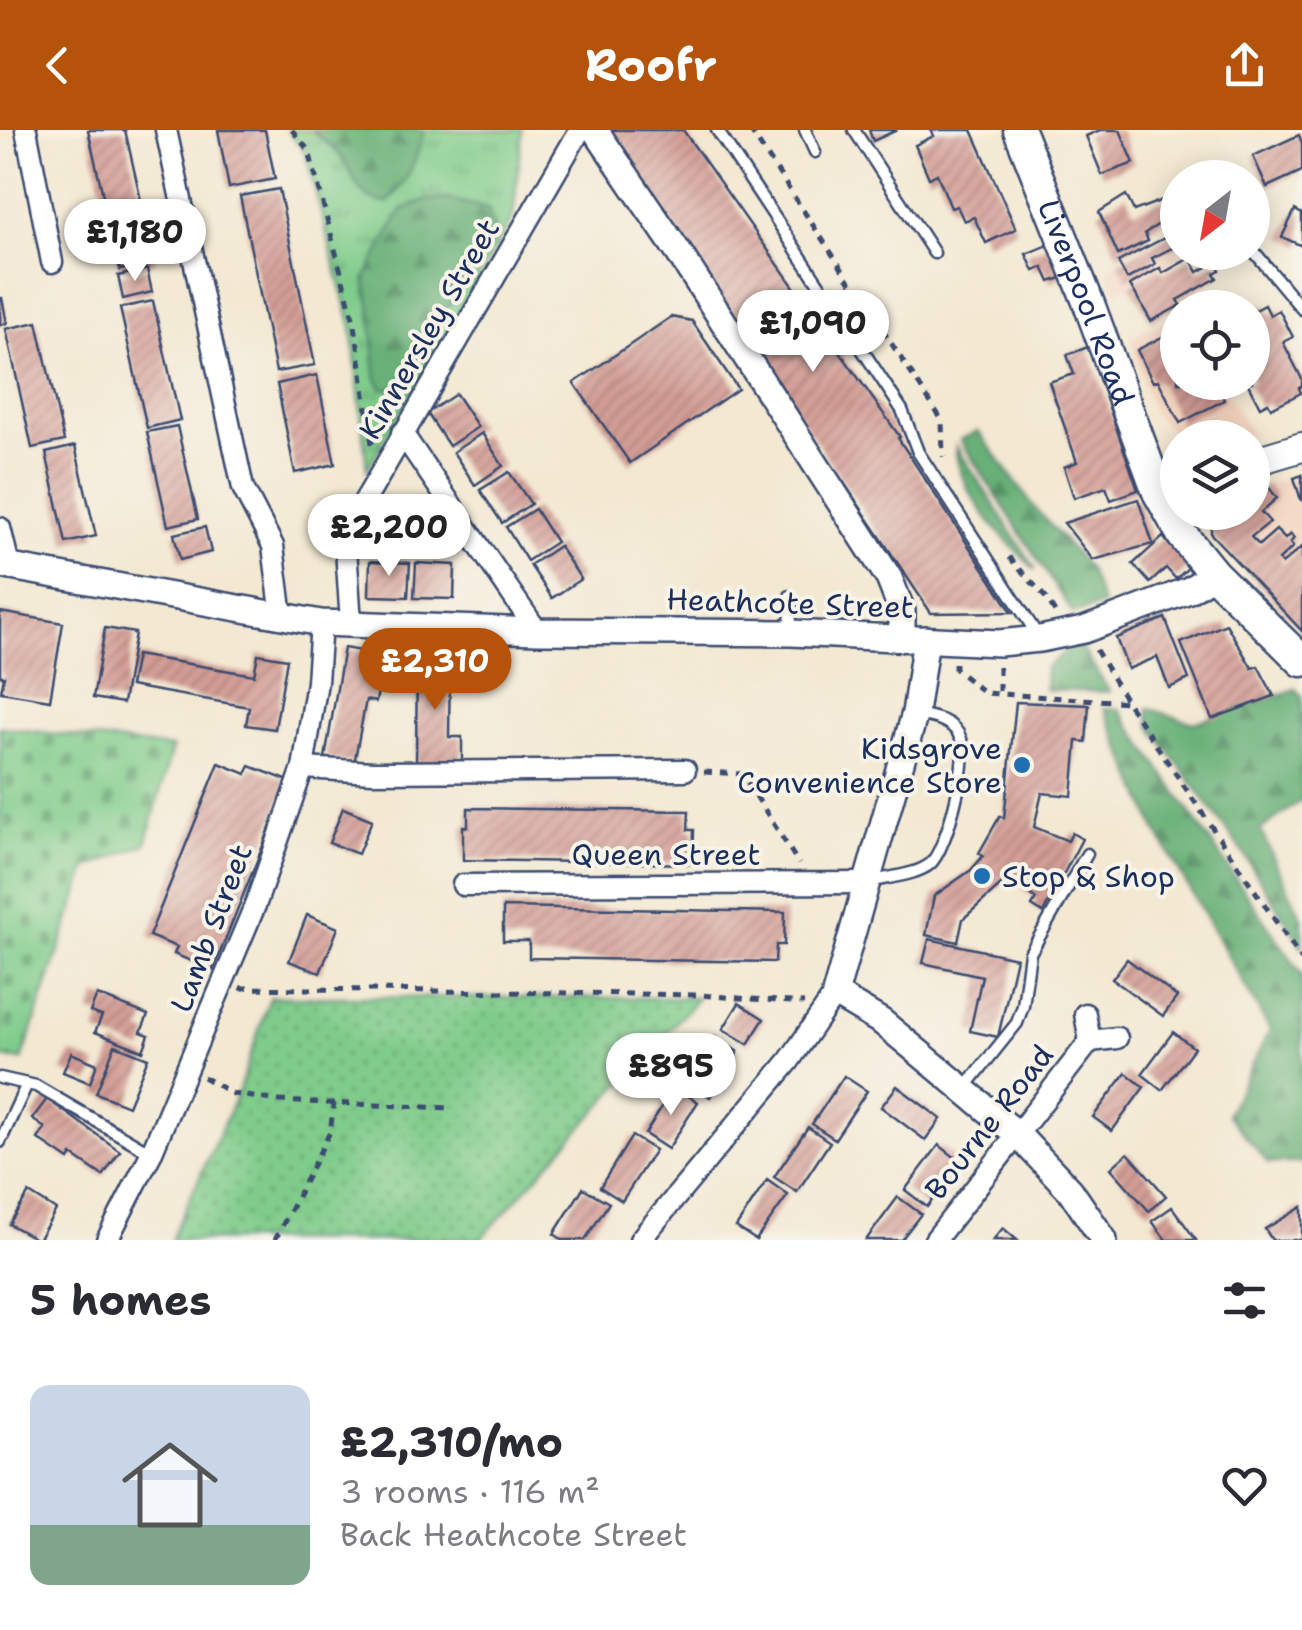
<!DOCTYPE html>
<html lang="en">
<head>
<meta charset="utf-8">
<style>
  :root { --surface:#fff; --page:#f2f2f3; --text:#2b2b33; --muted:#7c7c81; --line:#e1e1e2; --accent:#b45309 }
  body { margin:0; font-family:"Shantell Sans",sans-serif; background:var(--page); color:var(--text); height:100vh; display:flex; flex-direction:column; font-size:38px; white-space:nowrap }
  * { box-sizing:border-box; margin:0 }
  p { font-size:32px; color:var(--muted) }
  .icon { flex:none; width:55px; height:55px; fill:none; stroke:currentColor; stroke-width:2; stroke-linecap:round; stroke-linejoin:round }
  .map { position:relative; height:1110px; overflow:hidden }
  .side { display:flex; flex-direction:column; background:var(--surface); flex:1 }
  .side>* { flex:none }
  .needle { width:65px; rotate:211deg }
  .buttons { position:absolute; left:1160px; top:30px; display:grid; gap:20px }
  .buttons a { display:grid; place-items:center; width:110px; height:110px; border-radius:50%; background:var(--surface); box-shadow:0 5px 25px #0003; font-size:50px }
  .price { position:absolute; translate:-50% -85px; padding:0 22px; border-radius:35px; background:#fff; color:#222; font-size:32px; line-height:65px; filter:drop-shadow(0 2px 5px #0008) }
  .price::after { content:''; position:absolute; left:50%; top:60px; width:30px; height:22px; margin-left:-15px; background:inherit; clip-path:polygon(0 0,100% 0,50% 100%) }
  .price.active { background:var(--accent); color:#fff }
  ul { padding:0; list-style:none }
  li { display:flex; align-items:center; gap:30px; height:250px; padding:0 30px }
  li+li { border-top:2px solid var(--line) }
  li span { display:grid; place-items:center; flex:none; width:280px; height:200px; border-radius:20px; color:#555 }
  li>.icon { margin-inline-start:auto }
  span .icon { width:120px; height:120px; fill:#fffc; stroke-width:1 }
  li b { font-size:42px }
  h2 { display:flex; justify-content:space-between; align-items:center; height:120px; padding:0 30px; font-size:42px }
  header { display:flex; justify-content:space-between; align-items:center; height:130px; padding:0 30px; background:var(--accent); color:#fff; font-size:45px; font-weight:700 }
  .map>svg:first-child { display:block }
  .built { fill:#f3d4bf }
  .grass { fill:url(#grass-tufts); stroke:#4e7e74; stroke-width:2.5 }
  .forest { fill:url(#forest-firs); stroke:#42706a; stroke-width:2.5 }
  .cemetery { fill:url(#cemetery-stones); stroke:#4e7e74; stroke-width:2.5 }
  .garden { fill:url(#garden-dots); stroke:#4e7e74; stroke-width:2.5 }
  .building { fill:url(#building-hatch) }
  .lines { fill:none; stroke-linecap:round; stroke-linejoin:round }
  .service-casing { stroke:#3b4b6f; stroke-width:15 }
  .minor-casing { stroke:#3b4b6f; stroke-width:25 }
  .tertiary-casing { stroke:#3b4b6f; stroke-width:30 }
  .secondary-casing { stroke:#3b4b6f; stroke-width:32 }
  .primary-casing { stroke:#3b4b6f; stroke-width:35 }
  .path { stroke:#3b4b6f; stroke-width:5; stroke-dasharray:8 8; stroke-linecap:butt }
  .service { stroke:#fff; stroke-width:10 }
  .minor { stroke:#fff; stroke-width:20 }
  .tertiary { stroke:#fff; stroke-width:25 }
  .secondary { stroke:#fff; stroke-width:28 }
  .primary { stroke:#fff; stroke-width:30 }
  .poi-dot { fill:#1f6fb2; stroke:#f7f3e8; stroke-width:4 }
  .labels { text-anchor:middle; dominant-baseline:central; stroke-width:8; stroke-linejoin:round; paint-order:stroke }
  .street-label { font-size:30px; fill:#1b2f5e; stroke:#f7f3e8 }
  .poi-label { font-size:30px; fill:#1b2f5e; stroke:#f7f3e8; text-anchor:end }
</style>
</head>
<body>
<header><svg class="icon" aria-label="back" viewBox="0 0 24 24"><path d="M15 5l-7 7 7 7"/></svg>Roofr<svg class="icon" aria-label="share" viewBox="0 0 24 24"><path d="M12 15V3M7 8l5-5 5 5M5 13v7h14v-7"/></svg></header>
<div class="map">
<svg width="1302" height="1110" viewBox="0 0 1302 1110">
  <defs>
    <pattern id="grass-tufts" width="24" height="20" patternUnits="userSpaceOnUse" patternTransform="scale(2.5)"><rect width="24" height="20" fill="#80cc8b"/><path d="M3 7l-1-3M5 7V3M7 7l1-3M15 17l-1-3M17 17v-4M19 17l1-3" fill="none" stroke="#68a675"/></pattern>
    <pattern id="forest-firs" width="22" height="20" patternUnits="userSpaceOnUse" patternTransform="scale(2.5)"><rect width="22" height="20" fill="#68b077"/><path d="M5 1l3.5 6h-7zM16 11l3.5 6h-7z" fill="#559065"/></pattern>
    <pattern id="cemetery-stones" width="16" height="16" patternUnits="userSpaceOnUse" patternTransform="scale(2.5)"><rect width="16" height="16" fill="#80cc8b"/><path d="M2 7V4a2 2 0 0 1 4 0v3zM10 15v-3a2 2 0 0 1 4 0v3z" fill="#68a675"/></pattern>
    <pattern id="garden-dots" width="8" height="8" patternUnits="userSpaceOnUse" patternTransform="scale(2.5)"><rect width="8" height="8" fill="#80cc8b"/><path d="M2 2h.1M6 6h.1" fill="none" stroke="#68a675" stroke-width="1.8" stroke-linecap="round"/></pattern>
    <pattern id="building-hatch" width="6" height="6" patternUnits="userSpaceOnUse" patternTransform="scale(2.5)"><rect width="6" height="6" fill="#d49e96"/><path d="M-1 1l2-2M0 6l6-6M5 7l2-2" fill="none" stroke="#ab817e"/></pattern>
  </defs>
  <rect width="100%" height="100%" fill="#f7f3e8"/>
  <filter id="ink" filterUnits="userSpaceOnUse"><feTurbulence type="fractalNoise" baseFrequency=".01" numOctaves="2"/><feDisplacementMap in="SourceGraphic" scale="20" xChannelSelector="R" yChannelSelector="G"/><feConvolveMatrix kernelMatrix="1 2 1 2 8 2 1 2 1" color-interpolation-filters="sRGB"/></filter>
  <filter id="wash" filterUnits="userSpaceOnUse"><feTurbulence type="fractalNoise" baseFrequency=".0048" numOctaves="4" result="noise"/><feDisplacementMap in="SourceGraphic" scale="40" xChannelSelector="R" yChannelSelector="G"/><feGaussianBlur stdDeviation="2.25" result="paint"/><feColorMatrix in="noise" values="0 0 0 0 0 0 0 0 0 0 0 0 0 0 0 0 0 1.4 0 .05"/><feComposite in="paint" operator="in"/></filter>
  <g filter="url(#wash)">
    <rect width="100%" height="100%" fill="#f3e8d2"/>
    <!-- built -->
    <g class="built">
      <path d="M1177 101 1178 122 1188 123 1116 162 1107 140Z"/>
      <path d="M1177 183 1178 252 1221 253 1252 305 1185 307 1167 297 1153 283 1130 209Z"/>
      <path d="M1302 344V501L1211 404 1252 382 1253 360Z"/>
    </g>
    <!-- grass -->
    <path class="grass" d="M287 0H522L513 88 367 340 352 197 305 23Z"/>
    <!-- forest -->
    <g class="forest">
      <path d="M312 0H424C417 28 408 53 387 73 357 70 357 50 343 29 336 18 321 9 312 0Z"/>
      <path d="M449 69 488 79 495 103 471 146 429 201 414 243 392 259 382 258 376 247 371 180 365 149 402 79 426 70Z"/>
      <path d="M978 301 1034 377 1088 438 1103 475 1073 484 960 310Z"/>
      <path d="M956 316 1036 440C1005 412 955 359 956 316Z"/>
      <path d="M1080 516 1110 562 1046 560 1045 538 1068 520Z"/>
      <path d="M1296 559 1302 566V670L1260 700 1302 788V817L1242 721 1151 597 1148 578 1194 593Z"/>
      <path d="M1104 578 1119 579 1302 845V1033H1268L1227 984 1270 900 1157 702Z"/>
    </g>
    <!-- cemetery -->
    <path class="cemetery" d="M0 597 172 618 146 714 87 738 22 930 0 927Z"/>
    <!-- garden -->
    <path class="garden" d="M270 867 698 868 480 1110H171L239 960Z"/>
    <g id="blocks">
      <!-- building -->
      <g class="building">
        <path d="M88 0H125L155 132 120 140Z"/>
        <path d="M218 0H265L275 49 229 58Z"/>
        <path d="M608 0H683L900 307 898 308 1012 482 931 483Z"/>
        <path d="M869 0H897L873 11Z"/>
        <path d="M931 0H972L1016 99 986 113 974 87 964 91 957 76 951 78 937 44 929 48 915 15 934 6Z"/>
        <path d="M1100 0H1120L1134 33 1102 45 1086 6Z"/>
        <path d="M1299 5 1302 13V41L1267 57 1253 26Z"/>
        <path d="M279 59 315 235 276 242 240 66Z"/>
        <path d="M1126 65 1134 81 1173 66 1178 82 1145 103 1148 111 1118 125 1099 82Z"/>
        <path d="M1295 80 1302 84V116L1282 107Z"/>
        <path d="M1172 104H1178V115L1152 128 1155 134 1127 149 1118 132Z"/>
        <path d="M1053 113 1067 146 1050 152 1043 137 1034 141 1026 124Z"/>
        <path d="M1190 128 1198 142 1216 132 1220 140 1214 143 1217 148 1178 170 1181 175 1151 191 1130 155 1160 138 1163 143Z"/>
        <path d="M147 139 152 162 123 169 118 146Z"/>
        <path d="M2 168 7 193 0 195V169Z"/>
        <path d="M153 171 180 290 147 298 120 178Z"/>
        <path d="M1265 175 1270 185 1279 180 1293 207 1283 212 1302 249V256L1299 258 1301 263 1271 278 1268 273 1260 277 1247 252H1252V182Z"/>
        <path d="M671 187 692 191 738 259 630 333 574 253Z"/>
        <path d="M37 192 64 311 32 318 6 199Z"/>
        <path d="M1166 205 1173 219 1178 217V252H1215L1224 270 1180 293 1158 250 1153 252 1137 220Z"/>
        <path d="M1088 217 1138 360 1111 370 1106 357 1074 368 1064 337 1077 332 1049 252 1074 244 1067 225Z"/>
        <path d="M317 245 335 334 295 343 277 254Z"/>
        <path d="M456 264 478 297 449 316 427 283Z"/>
        <path d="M177 296 198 389 168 396 147 302Z"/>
        <path d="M482 303 503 336 475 355 453 322Z"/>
        <path d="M75 316 96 406 66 413 46 323Z"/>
        <path d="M509 342 531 374 502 393 480 360Z"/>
        <path d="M1302 345V370H1301L1294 348Z"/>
        <path d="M1267 355 1277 368 1261 382 1270 392 1251 407 1259 415 1276 400 1285 409 1290 404 1294 408 1290 413 1293 417 1279 430 1282 434 1302 417V501L1211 404V387L1217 382H1252V360Z"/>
        <path d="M1138 369 1153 414 1093 430 1064 393Z"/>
        <path d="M535 379 556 412 527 431 506 397Z"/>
        <path d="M205 397 211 422 180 430 174 404Z"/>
        <path d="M1163 407 1189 437 1176 449 1166 438 1150 453 1133 434Z"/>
        <path d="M559 416 581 449 552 468 530 435Z"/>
        <path d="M370 431 410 433 408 467 369 466Z"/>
        <path d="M416 433 455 435 454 469 414 468Z"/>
        <path d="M0 482 63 493 50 570 1 562 4 546H0Z"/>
        <path d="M1165 488 1189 549 1169 558 1157 527 1128 539 1116 508Z"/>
        <path d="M1226 494 1252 538 1258 536 1274 566 1212 589 1181 513Z"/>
        <path d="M105 498 135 503 123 573 93 568Z"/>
        <path d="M344 518 384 525 376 572 366 570 354 634 325 628Z"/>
        <path d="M417 522 450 523 449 607H462V636H416Z"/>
        <path d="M258 524 287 529 275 599 246 595 249 577 130 556 136 525 254 545Z"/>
        <path d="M1016 572 1089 575 1086 612 1077 611 1072 666 1042 663 1034 697 1068 711 1072 703 1082 709 1043 783 1032 776 1036 769 1010 747 963 789 958 812 926 805 934 766 971 740 983 726 979 723 1000 686 1004 688Z"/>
        <path d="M219 633 246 644 250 636 289 651 213 840 174 824 177 817 149 806Z"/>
        <path d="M343 678 372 690 358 724 329 713Z"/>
        <path d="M468 678 689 681 688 700H694L693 734 463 730V696L468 697Z"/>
        <path d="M503 777 785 782 784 815H776L775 832 529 828V811H503Z"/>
        <path d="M307 785 338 798 320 843 289 831Z"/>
        <path d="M929 809 1016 828 998 907 970 901 982 846 923 833Z"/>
        <path d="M1127 829 1177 867 1163 886 1112 849Z"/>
        <path d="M97 865 148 885 141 902 149 905 143 921 95 902 102 886 90 882Z"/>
        <path d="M739 873 764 889 748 914 723 899Z"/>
        <path d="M1173 902 1194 918 1162 960 1142 944Z"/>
        <path d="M715 907 738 922 710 967 687 952Z"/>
        <path d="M115 915 148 928 128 976 96 963Z"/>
        <path d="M71 923 97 934 90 953 63 942Z"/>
        <path d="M1126 943 1144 957 1112 1001 1093 987Z"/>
        <path d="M844 946 867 961 835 1009 812 994Z"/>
        <path d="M897 956 941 989 925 1010 881 977Z"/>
        <path d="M674 957 698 972 668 1019 645 1004Z"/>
        <path d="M47 969 120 1021 103 1046 72 1025 69 1030 38 1009 45 998 32 989Z"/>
        <path d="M808 997 830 1012 797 1062 774 1047Z"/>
        <path d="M632 1006 655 1020 622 1071 600 1057Z"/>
        <path d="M939 1015 961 1032 927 1077 905 1060Z"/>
        <path d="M1128 1023 1166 1066 1149 1081 1111 1038Z"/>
        <path d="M767 1050 788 1065 756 1110 736 1097Z"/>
        <path d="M583 1058 609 1073 585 1110H563L554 1104Z"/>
        <path d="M29 1063 56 1080 38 1110 9 1094Z"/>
        <path d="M898 1067 921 1084 901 1110H866Z"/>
        <path d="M1172 1077 1196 1110H1166L1152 1091Z"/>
        <path d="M1302 1077V1110H1272L1265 1099Z"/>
        <path d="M1003 1098 1017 1110H993Z"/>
      </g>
    </g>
  </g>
  <g filter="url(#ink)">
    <use href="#blocks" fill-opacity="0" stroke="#3b4b6f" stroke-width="2.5"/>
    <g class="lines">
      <!-- service casing -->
      <g class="service-casing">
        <g id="service">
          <path d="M717 0 902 280 918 322 1040 509"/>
          <path d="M805 0 815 22"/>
          <path d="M854 0 934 123"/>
          <path d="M1252 119 1302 179"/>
          <path d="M790 466 791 500"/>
          <path d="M871 752C887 747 917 745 930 734 947 719 969 631 961 609 954 590 933 587 916 584"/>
          <path d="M0 948 36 956 151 1023"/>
          <path d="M964 959 1017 893 1023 876 1030 823 1087 724"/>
          <path d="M0 1012 27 954"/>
        </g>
      </g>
      <!-- minor casing -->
      <g class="minor-casing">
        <g id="minor">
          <path d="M26 0 52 132"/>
          <path d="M166 0 243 358 273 416 282 487"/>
          <path d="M402 303 537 501"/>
          <path d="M0 398 9 435"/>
          <path d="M351 493 346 419 353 391 580 0"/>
          <path d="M303 638 373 642 685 640"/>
          <path d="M463 755 869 753"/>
          <path d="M1085 884 1090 911 1117 908"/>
          <path d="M107 1110 151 1024 256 773 303 638 317 552 321 493"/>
          <path d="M640 1110 789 931 835 864"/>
          <path d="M935 1110 1090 911"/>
        </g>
      </g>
      <!-- tertiary casing -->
      <g class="tertiary-casing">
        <g id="tertiary">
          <path d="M595 0 679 123 889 448 902 481V507"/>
          <path d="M0 435 321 493 537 501 791 503 999 513 1040 509 1084 500 1189 460 1214 444"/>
          <path d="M926 509 915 583 835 864 882 892 1017 1004 1070 1060 1104 1110"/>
        </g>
      </g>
      <!-- secondary casing -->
      <g class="secondary-casing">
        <path id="secondary" d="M1252 332 1302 317"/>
      </g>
      <!-- primary casing -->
      <g class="primary-casing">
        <g id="primary">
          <path id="s1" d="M1019 0 1089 174 1158 362 1183 406 1214 444 1302 531"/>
        </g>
      </g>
      <!-- path -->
      <g class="path">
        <path d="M292 0 309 21 355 195 372 314"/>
        <path d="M750 0 942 290 943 327"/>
        <path d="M1009 427 1046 468 1056 484"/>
        <path d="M1096 520 1127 572 1302 830"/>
        <path d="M955 533V539L985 563 1127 572"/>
        <path d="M999 537V564"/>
        <path d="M704 642 742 644 799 734"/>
        <path d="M240 858 700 865 804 873"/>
        <path d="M203 947 233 964 278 971 451 978"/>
        <path d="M275 1110 330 1002 334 973"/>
      </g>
      <!-- service -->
      <use href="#service" class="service"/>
      <!-- minor -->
      <use href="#minor" class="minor"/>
      <!-- tertiary -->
      <use href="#tertiary" class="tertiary"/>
      <!-- secondary -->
      <use href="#secondary" class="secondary"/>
      <!-- primary -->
      <use href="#primary" class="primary"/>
    </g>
  </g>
  <!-- markers -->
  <g class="poi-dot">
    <circle cx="1022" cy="635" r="10"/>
    <circle cx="982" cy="746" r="10"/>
  </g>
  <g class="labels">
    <!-- street labels -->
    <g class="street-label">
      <text stroke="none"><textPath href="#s1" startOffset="185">Liverpool Road</textPath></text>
      <text transform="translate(429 199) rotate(-60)">Kinnersley Street</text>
      <text transform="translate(790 473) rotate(2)">Heathcote Street</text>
      <text x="666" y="724">Queen Street</text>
      <text transform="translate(211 798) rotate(-69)">Lamb Street</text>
      <text transform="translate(989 992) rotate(-52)">Bourne Road</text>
    </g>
    <!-- poi labels -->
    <g class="poi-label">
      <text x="1002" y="618">Kidsgrove<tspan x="1002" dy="34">Convenience Store</tspan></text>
      <text x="1002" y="746" text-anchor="start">Stop &amp; Shop</text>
    </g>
  </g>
</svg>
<div class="buttons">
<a><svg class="needle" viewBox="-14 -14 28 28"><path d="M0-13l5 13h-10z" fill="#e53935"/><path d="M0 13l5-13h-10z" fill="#7c7c81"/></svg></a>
<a><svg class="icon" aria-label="locate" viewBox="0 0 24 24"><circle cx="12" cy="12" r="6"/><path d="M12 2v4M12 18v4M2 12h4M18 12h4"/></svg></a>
<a><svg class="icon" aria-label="layers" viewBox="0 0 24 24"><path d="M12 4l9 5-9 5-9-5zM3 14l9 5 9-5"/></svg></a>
</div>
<b class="price" style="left:135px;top:154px">£1,180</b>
<b class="price" style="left:813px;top:245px">£1,090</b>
<b class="price" style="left:389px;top:449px">£2,200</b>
<b class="price active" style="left:435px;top:583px">£2,310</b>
<b class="price" style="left:671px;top:988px">£895</b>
</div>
<section class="side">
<h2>5 homes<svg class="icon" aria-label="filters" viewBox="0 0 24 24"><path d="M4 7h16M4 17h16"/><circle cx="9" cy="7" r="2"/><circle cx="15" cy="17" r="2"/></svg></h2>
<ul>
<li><span style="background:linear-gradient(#c9d6e8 70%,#7fa58c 0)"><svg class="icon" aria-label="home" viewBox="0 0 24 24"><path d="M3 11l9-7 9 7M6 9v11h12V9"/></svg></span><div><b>£2,310/mo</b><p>3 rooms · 116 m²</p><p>Back Heathcote Street</p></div><svg class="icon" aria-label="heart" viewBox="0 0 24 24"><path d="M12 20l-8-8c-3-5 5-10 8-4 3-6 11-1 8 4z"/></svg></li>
</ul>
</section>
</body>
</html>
